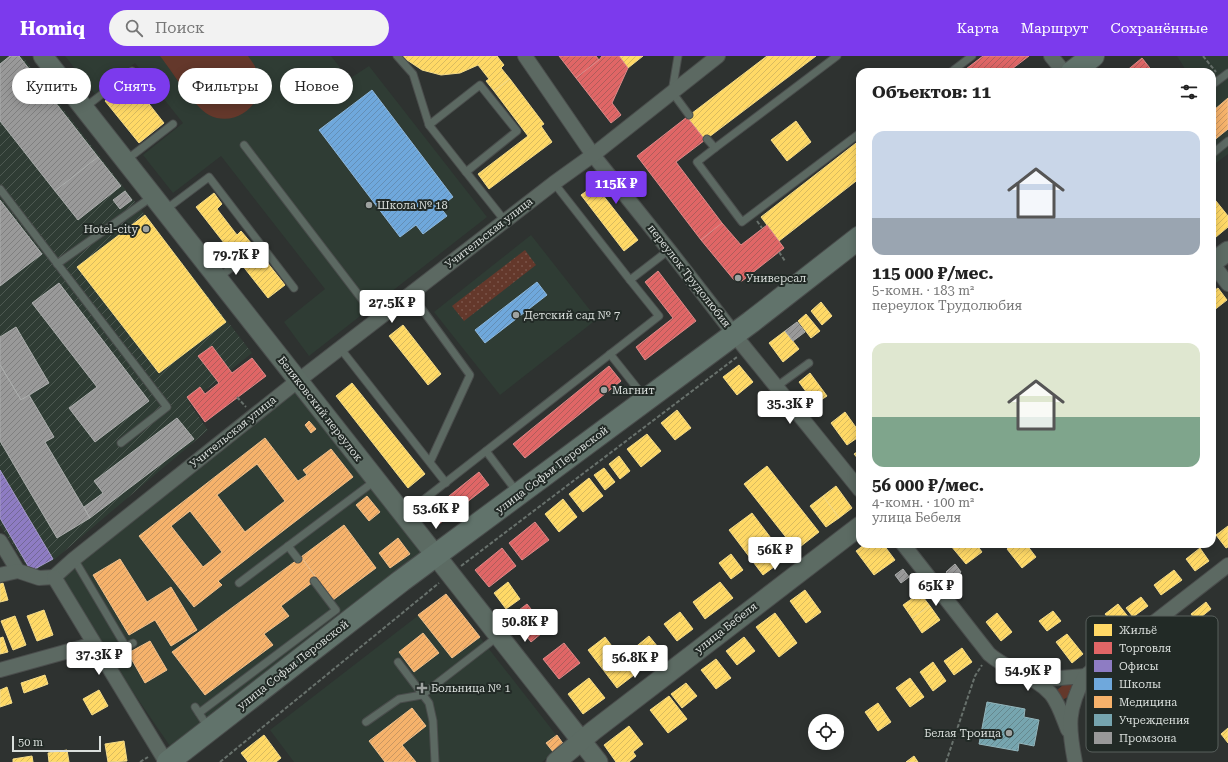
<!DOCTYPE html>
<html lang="ru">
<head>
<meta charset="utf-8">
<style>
  :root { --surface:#fff; --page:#f2f2f2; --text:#222; --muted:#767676; --accent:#7c3aed }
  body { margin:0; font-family:"Roboto Serif",serif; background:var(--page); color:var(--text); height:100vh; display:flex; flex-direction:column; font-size:15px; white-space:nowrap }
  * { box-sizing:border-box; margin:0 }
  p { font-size:13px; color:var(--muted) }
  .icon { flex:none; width:22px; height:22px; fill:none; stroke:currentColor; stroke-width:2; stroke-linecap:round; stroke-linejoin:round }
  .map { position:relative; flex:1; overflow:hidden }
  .details { position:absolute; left:856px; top:12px; width:360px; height:480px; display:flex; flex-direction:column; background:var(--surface); border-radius:12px; box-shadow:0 2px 10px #0003 }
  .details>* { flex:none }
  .top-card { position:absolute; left:12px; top:12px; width:380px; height:36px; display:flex; gap:8px }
  .fabs { position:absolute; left:808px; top:658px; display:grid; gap:8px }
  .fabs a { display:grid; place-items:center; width:36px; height:36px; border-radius:50%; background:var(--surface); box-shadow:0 2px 10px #0003; font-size:20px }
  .scale { position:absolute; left:12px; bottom:10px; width:89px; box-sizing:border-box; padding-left:4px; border:2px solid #dadfdc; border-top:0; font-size:11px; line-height:14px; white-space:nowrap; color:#dadfdc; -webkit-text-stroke:3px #222a26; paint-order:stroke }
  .price { position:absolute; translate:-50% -34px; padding:0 9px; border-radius:4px; background:#fff; color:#222; font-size:13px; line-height:26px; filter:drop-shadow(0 1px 2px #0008) }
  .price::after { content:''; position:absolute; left:50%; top:24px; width:12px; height:9px; margin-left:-6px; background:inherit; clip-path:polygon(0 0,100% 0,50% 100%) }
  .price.active { background:var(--accent); color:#fff }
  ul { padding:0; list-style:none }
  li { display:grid; align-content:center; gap:8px; height:212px; padding:0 16px }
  li span { display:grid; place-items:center; height:124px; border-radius:12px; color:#555 }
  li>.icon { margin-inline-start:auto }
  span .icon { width:72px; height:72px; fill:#fffc; stroke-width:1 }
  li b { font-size:17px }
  h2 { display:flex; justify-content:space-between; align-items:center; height:48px; padding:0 16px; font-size:17px }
  .pill { padding:0 14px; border-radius:18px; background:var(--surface); box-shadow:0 2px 10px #0003; font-size:14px; line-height:36px }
  .pill.active { background:var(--accent); color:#fff }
  header { display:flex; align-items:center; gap:24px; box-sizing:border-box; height:56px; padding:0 20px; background:var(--accent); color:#fff }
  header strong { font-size:19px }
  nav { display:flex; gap:22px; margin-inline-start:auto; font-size:14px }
  .search { width:280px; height:36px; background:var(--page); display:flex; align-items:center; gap:10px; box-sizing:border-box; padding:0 14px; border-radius:22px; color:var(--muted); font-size:15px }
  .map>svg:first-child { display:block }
  .built { fill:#2f3c34 }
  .industrial { fill:url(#industrial-furrows) }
  .grass { fill:url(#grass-tufts) }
  .park { fill:url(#park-dots) }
  .garden { fill:#64382b }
  .homes { fill:url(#homes-hatch); stroke:#f4db89 }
  .shops { fill:url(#shops-hatch); stroke:#de8a89 }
  .offices { fill:url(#offices-hatch); stroke:#a59aca }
  .schools { fill:url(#schools-hatch); stroke:#8fb8dc }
  .health { fill:url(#health-hatch); stroke:#eec08d; fill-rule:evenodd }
  .public { fill:url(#public-hatch); stroke:#94b6bc }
  .industry { fill:url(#industry-hatch); stroke:#acaead }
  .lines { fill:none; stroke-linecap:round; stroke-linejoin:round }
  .lane-casing { stroke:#4a4d4c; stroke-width:9 }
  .street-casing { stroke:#4a4d4c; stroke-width:16 }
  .secondary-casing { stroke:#4a4d4c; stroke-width:21 }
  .primary-casing { stroke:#4a4d4c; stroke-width:24 }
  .path { stroke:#68716c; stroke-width:2; stroke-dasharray:4 2; stroke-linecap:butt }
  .lane { stroke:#5c6962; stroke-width:7 }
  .street { stroke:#5c6962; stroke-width:14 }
  .secondary { stroke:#5c6b63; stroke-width:19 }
  .primary { stroke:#61736b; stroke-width:22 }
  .poi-dot { fill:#9ea2a0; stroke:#222a26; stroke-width:1.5 }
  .labels { text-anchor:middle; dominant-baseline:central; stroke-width:4; stroke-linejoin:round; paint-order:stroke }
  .poi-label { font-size:11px; fill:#dadfdc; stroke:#222a26; text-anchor:start }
  .street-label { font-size:11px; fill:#dadfdc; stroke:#222a26 }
  .key { fill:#222a26; stroke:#59605d; stroke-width:1 }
  .key-label { font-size:11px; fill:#dadfdc }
</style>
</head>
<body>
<header>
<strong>Homiq</strong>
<div class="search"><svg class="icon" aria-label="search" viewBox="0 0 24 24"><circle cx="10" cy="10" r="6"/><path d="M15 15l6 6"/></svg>Поиск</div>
<nav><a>Карта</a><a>Маршрут</a><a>Сохранённые</a></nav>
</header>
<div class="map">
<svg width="1228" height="706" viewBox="0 0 1228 706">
  <defs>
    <pattern id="industrial-furrows" width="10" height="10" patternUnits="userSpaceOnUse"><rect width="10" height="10" fill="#2f3c34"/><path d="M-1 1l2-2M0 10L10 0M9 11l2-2" fill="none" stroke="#4d5851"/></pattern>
    <pattern id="grass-tufts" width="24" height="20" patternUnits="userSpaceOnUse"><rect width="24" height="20" fill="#64382b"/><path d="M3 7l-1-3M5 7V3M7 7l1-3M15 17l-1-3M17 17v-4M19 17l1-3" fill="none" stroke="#7a5449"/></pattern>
    <pattern id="park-dots" width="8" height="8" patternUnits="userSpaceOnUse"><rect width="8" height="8" fill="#64382b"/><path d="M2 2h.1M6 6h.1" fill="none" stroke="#7a5449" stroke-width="1.8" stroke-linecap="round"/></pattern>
    <pattern id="homes-hatch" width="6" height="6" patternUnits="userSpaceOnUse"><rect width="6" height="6" fill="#ffd966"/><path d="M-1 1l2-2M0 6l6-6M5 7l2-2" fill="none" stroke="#d9bb5f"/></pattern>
    <pattern id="shops-hatch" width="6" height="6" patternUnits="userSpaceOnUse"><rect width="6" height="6" fill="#e06666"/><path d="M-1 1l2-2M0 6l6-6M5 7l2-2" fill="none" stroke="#b05c5b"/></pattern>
    <pattern id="offices-hatch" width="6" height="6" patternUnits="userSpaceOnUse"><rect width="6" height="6" fill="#8e7cc3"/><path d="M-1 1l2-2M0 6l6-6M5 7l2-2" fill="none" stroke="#736896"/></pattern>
    <pattern id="schools-hatch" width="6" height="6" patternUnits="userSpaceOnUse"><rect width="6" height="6" fill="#6fa8dc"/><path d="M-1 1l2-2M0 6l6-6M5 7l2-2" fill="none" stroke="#648fb6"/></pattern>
    <pattern id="health-hatch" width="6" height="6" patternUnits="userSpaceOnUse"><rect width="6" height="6" fill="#f6b26b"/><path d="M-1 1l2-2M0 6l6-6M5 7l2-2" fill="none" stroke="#c99661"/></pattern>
    <pattern id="public-hatch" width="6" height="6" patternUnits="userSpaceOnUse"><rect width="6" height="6" fill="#76a5af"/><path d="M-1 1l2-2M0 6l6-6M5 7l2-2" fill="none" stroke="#66888e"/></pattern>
    <pattern id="industry-hatch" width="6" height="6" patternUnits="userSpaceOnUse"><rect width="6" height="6" fill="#999"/><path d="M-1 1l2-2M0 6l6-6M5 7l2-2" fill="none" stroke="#7f7f7f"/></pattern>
  </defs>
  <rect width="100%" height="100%" fill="#2e3230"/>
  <!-- built -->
  <g class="built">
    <path d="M65 0H331L349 23 369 10 487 161 309 300 284 266 325 233 221 100 173 137 143 99 183 67 135 7 95 38Z"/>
    <path d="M1177 0H1228V98L1212 110V16H1187Z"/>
    <path d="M531 179 597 263 500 339 434 256Z"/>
    <path d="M298 324 430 493 180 684 170 690 54 521Z"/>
    <path d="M446 538 564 689 542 706H294L270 674Z"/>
  </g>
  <!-- industrial -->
  <path class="industrial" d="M0 0H22L252 297 189 347 208 374 55 503 31 517 0 469Z"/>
  <!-- grass -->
  <path class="grass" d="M1075 628 1070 640 1060 645 1056 635 1063 629Z"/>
  <!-- park -->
  <path class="park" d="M525 194 536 209 464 265 452 250Z"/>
  <!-- garden -->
  <path class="garden" d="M160 0H248C254 8 260 17 260 28 260 53 232 71 209 59 193 50 172 15 160 0Z"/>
  <!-- homes -->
  <g class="homes">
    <path d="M401 0H497L504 9 501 12 510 23 494 35 486 25 489 23 478 9 460 17 441 19 422 14Z"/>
    <path d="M619 0H643L628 12Z"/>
    <path d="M767 0H816L705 84 687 61Z"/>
    <path d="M510 23 544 68 541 70 552 86 489 133 478 118 528 80 494 35Z"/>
    <path d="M131 25 164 67 139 87 105 45Z"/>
    <path d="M796 65 811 86 787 105 771 84Z"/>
    <path d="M860 84V122L779 185 761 161Z"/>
    <path d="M595 129 638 184 624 195 581 139Z"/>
    <path d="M214 137 222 148 217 153 237 179 241 175 252 188 235 201 196 151Z"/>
    <path d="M1212 140 1228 160V171L1216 181 1212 175Z"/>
    <path d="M145 159 226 266 159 317 77 211Z"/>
    <path d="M259 196 285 229 268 242 242 209Z"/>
    <path d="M1218 232 1227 244 1213 255 1212 236Z"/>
    <path d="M821 246 832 260 822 269 811 255Z"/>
    <path d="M806 258 820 275 811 282 798 265Z"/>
    <path d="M403 269 441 318 428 329 389 280Z"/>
    <path d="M785 275 799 293 783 306 769 287Z"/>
    <path d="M739 309 753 326 737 339 723 321Z"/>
    <path d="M810 317 827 340 815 348 799 326Z"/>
    <path d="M352 327 425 418 408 432 336 340Z"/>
    <path d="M677 354 691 372 675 384 661 367Z"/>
    <path d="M845 356 860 377V380L847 389 831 367Z"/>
    <path d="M647 378 661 395 641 411 627 393Z"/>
    <path d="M860 394V405L854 398Z"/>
    <path d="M619 400 630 415 620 423 609 408Z"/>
    <path d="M767 410 819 476 796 494 744 428Z"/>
    <path d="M604 412 615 426 605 434 594 419Z"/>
    <path d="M589 422 603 440 583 456 569 438Z"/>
    <path d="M836 430 852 452 839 462 823 440Z"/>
    <path d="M823 440 839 462 826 471 810 450Z"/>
    <path d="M563 443 577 461 559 476 545 458Z"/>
    <path d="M752 457 786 502 763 519 729 474Z"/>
    <path d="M1228 470V491L1226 492 1216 479Z"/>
    <path d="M865 488H883L895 504 874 519 856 495Z"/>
    <path d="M954 488H976L982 496 966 508 951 490Z"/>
    <path d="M1013 488H1026L1036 501 1022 512 1007 493Z"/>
    <path d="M1200 492 1209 505 1195 515 1186 503Z"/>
    <path d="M731 498 743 514 731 523 719 507Z"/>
    <path d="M1174 514 1182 524 1161 539 1154 529Z"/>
    <path d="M508 526 520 543 506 553 494 537Z"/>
    <path d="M720 526 733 542 705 563 693 546Z"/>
    <path d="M3 527 8 544 0 546V528Z"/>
    <path d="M805 534 821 556 806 567 790 545Z"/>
    <path d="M920 537 930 550 912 562 903 549Z"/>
    <path d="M1141 541 1148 550 1133 561 1126 552Z"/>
    <path d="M1206 546 1211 553 1196 565 1191 558Z"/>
    <path d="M1118 548 1130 563 1117 573 1105 558Z"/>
    <path d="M930 550 940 564 922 577 912 562Z"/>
    <path d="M44 554 53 579 37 585 27 560Z"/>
    <path d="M1053 555 1061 565 1047 575 1039 565Z"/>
    <path d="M680 556 693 573 677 585 664 568Z"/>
    <path d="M775 557 797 587 779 601 756 571Z"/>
    <path d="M997 557 1012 576 1001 585 986 566Z"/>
    <path d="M15 560 26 589 13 594 1 565Z"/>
    <path d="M1067 578 1083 598 1072 607 1056 586Z"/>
    <path d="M649 580 662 596 645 609 633 593Z"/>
    <path d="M3 581 8 596 0 598V582Z"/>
    <path d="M605 581 634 619 617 632 588 594Z"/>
    <path d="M744 581 755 595 737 609 726 595Z"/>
    <path d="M962 592 972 606 954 619 944 605Z"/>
    <path d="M716 603 731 622 716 633 701 614Z"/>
    <path d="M933 606 946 625 933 635 920 616Z"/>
    <path d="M45 619 48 628 24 637 21 627Z"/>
    <path d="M589 622 605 642 583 658 568 638Z"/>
    <path d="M910 622 924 641 910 651 896 632Z"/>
    <path d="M686 627 697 640 682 652 671 638Z"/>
    <path d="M7 631 12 647 0 651V634Z"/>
    <path d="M99 634 108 650 92 659 83 643Z"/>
    <path d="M669 640 687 663 668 677 650 654Z"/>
    <path d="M878 647 891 666 878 675 865 656Z"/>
    <path d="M629 670 643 688 633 696 636 700 629 706H616L604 689Z"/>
    <path d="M1228 672V687L1221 678Z"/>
    <path d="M264 679 281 702 276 706H248L241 697Z"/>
    <path d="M124 685 127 705 108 706 105 688Z"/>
    <path d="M67 694 69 706H49L48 697Z"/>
    <path d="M32 700 33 706H13V703Z"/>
    <path d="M914 700 918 706H906Z"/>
  </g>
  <!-- shops -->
  <g class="shops">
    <path d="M559 0H596L599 4 576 22Z"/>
    <path d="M602 0H619L628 12 612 47 621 59 611 67 576 22 599 4Z"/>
    <path d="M983 0H1029L1008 16H962Z"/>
    <path d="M1142 2 1153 16H1125Z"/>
    <path d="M687 61 705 84 676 106 722 167 701 184 637 100Z"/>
    <path d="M722 167 741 189 767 169 784 192 742 225 734 224 701 184Z"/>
    <path d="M658 215 696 265 645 304 636 291 673 262 645 226Z"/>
    <path d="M212 290 232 317 252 302 266 320 205 366 187 341 200 331 205 338 219 327 198 300Z"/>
    <path d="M609 310 621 325 525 402 513 388Z"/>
    <path d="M479 416 489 429 439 468 429 456Z"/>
    <path d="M535 466 549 484 522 504 509 487Z"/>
    <path d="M502 492 516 510 489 531 475 514Z"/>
    <path d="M527 548 547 573 531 586 511 560Z"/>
    <path d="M564 587 580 607 559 623 543 603Z"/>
  </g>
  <!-- offices -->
  <path class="offices" d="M0 414 53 503 31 515 0 462Z"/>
  <!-- schools -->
  <g class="schools">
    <path d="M372 34 453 141 440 151 447 160 423 178 416 169 400 181 319 74Z"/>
    <path d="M537 226 547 239 485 287 475 274Z"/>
  </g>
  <!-- health -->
  <g class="health">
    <path d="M1228 42V73L1212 86V52L1214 54Z"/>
    <path d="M309 365 316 373 311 377 305 369Z"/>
    <path d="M265 382 298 425 307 419 303 414 331 393 353 421 218 525 222 529 194 551 139 480ZM257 408 285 445 245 476 217 439ZM190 455 222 496 203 511 171 470Z"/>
    <path d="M367 440 380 456 369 465 356 449Z"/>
    <path d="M344 469 376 512 333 544 301 501Z"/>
    <path d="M398 482 410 498 390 512 379 497Z"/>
    <path d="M301 501 317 523 281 550 289 560 264 578 273 589 205 639 172 596Z"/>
    <path d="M120 503 147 546 171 531 197 574 171 590 155 564 129 579 93 519Z"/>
    <path d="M446 538 480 581 452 602 418 559Z"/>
    <path d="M423 577 439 597 414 616 399 596Z"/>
    <path d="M150 585 167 614 145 627 128 597Z"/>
    <path d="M412 652 426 670 402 689 416 706H385L369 685Z"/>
    <path d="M557 679 564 689 554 697 546 687Z"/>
  </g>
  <!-- public -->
  <path class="public" d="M987 646 1025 653 1024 661 1039 664 1034 690 1019 687 1018 695 979 688Z"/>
  <!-- industry -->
  <g class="industry">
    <path d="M10 0H19L98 101 55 135 0 65V8Z"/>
    <path d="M98 101 121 130 78 164 55 135Z"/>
    <path d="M125 135 132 144 120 153 113 144Z"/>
    <path d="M0 144 42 198 0 230Z"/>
    <path d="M59 227 149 345 95 386 69 352 97 331 32 247Z"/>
    <path d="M797 266 805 276 793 285 785 275Z"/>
    <path d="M16 271 49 327 21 344 0 309V281Z"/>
    <path d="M0 309 21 344 29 339 54 381 45 386 90 462 57 482 0 385Z"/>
    <path d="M177 362 194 383 90 462 84 451 103 437 94 425Z"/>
    <path d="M955 508 961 516 952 523 946 516Z"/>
    <path d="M903 513 909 521 901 527 895 519Z"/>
  </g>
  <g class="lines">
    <!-- lane casing -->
    <g class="lane-casing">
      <g id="lane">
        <path d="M397 0 413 18 429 69 480 29 517 75 466 116 505 165"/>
        <path d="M678 0 672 36 689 59"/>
        <path d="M951 16 972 0"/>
        <path d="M1212 29 1228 17"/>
        <path d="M84 52 132 15"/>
        <path d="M429 69 466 116"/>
        <path d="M707 83 715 92 697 106 742 166 860 77"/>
        <path d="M244 89 377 263"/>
        <path d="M715 92 837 0"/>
        <path d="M1212 98 1228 85"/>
        <path d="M125 105 173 68"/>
        <path d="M554 127 630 224"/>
        <path d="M0 133 167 351 121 387"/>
        <path d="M165 154 209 121 261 189"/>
        <path d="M57 208 153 140"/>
        <path d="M218 222 261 189 294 232"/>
        <path d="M411 238 470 319 430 406"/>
        <path d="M340 292 446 427"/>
        <path d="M610 298 645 342"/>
        <path d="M776 331 809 307"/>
        <path d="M517 436 486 395 659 260 630 224 669 194"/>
        <path d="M404 459 486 395"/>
        <path d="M288 490 298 503"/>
        <path d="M74 503 126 591"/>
        <path d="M239 527 376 424"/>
        <path d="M104 604 133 587"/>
        <path d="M398 606 429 647 433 665 435 706"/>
        <path d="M195 651 208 671"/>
        <path d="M199 657 336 554 314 525"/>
        <path d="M366 666 399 643 422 639 497 581"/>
      </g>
    </g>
    <!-- street casing -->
    <g class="street-casing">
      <g id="street">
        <path d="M525 0 593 99 669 194 741 287 860 434"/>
        <path d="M1051 0 1064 16"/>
        <path d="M1212 207 1228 228"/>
        <path d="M0 485 18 515"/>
        <path d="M903 488 989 598C1008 615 1034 619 1051 638 1059 648 1063 662 1068 674"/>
        <path d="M0 519 18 515 39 522 54 521"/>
        <path d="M54 521 74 503 290 331 554 127 593 99 718 0"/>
        <path d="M54 521 166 706"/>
        <path d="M0 614 94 588"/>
        <path d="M1035 624 1085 620"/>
        <path d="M1075 706C1068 670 1067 653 1085 620L1228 509"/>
      </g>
    </g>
    <!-- secondary casing -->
    <g class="secondary-casing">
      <g id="secondary">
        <path d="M43 0 598 706"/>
        <path d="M1212 207 1228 195"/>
        <path d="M556 706 593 675 860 470"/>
      </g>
    </g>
    <!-- primary casing -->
    <g class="primary-casing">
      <g id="primary">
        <path d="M1072 16 1093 0"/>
        <path d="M168 706 401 525 751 266 860 181"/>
      </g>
    </g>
    <!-- path -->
    <g class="path">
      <path d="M1203 0 1216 16"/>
      <path d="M757 165 762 172"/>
      <path d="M779 196 785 205"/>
      <path d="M237 341 246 351"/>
      <path d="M461 510 737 301"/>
      <path d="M140 706 148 701"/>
      <path d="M220 706 439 527"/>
      <path d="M946 706 975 620 982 609"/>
    </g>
    <!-- lane -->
    <use href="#lane" class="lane"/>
    <!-- street -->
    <use href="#street" class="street"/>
    <!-- secondary -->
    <use href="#secondary" class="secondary"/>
    <!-- primary -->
    <use href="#primary" class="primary"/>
  </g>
  <!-- markers -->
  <g class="poi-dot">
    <circle cx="369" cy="149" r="4"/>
    <circle cx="146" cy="173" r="4"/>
    <circle cx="738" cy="222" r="4"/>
    <circle cx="516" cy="259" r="4"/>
    <circle cx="604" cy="334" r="4"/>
    <path d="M420 626h4v4h4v4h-4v4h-4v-4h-4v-4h4z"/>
    <circle cx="1009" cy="677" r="4"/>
  </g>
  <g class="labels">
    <!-- poi labels -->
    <g class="poi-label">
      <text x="377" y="149">Школа № 18</text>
      <text x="138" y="173" text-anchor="end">Hotel-city</text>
      <text x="746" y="222">Универсал</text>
      <text x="524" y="259">Детский сад № 7</text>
      <text x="612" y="334">Магнит</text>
      <text x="431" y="632">Больница № 1</text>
      <text x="1001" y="677" text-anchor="end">Белая Троица</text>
    </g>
    <!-- street labels -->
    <g class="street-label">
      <text transform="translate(489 177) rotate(-38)">Учительская улица</text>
      <text transform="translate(689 220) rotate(52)">переулок Трудолюбия</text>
      <text transform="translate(320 353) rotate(52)">Беляковский переулок</text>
      <text transform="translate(233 376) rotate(-39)">Учительская улица</text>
      <text transform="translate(552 414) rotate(-37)">улица Софьи Перовской</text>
      <text transform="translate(726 572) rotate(-38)">улица Бебеля</text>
      <text transform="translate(293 609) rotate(-38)">улица Софьи Перовской</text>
    </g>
  </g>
  <!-- legend -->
  <rect x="1086" y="560" width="132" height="136" rx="6" class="key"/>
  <rect x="1094" y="568" width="18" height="12" fill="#ffd966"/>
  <rect x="1094" y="586" width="18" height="12" fill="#e06666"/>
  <rect x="1094" y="604" width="18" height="12" fill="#8e7cc3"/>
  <rect x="1094" y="622" width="18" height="12" fill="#6fa8dc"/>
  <rect x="1094" y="640" width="18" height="12" fill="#f6b26b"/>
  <rect x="1094" y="658" width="18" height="12" fill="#76a5af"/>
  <rect x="1094" y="676" width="18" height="12" fill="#999"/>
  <g class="key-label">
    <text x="1119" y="578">Жильё</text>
    <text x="1119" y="596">Торговля</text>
    <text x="1119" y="614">Офисы</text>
    <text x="1119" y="632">Школы</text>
    <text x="1119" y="650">Медицина</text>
    <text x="1119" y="668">Учреждения</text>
    <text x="1119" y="686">Промзона</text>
  </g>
</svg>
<div class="fabs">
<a><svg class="icon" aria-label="locate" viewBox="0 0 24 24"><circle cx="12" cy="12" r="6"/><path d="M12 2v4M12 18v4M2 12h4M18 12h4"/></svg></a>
</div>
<div class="scale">50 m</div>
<b class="price active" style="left:616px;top:149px">115K ₽</b>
<b class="price" style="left:236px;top:220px">79.7K ₽</b>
<b class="price" style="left:392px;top:268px">27.5K ₽</b>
<b class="price" style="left:790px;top:369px">35.3K ₽</b>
<b class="price" style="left:436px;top:474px">53.6K ₽</b>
<b class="price" style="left:775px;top:515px">56K ₽</b>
<b class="price" style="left:936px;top:551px">65K ₽</b>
<b class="price" style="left:525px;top:587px">50.8K ₽</b>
<b class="price" style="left:99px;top:620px">37.3K ₽</b>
<b class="price" style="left:635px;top:623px">56.8K ₽</b>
<b class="price" style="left:1028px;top:636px">54.9K ₽</b>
<div class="top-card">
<a class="pill">Купить</a>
<a class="pill active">Снять</a>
<a class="pill">Фильтры</a>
<a class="pill">Новое</a>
</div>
<section class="details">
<h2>Объектов: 11<svg class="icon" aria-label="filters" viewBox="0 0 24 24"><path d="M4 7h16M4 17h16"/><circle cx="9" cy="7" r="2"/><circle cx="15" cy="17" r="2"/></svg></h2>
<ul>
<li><span style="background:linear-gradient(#c9d6e8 70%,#9aa5b1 0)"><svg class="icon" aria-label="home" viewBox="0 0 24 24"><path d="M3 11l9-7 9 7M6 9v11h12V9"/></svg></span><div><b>115 000 ₽/мес.</b><p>5-комн. · 183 m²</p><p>переулок Трудолюбия</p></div></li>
<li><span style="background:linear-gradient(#dfe7d0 60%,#7fa58c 0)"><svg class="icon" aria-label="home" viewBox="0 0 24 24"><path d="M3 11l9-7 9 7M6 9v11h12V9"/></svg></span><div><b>56 000 ₽/мес.</b><p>4-комн. · 100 m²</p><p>улица Бебеля</p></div></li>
</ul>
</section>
</div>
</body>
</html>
